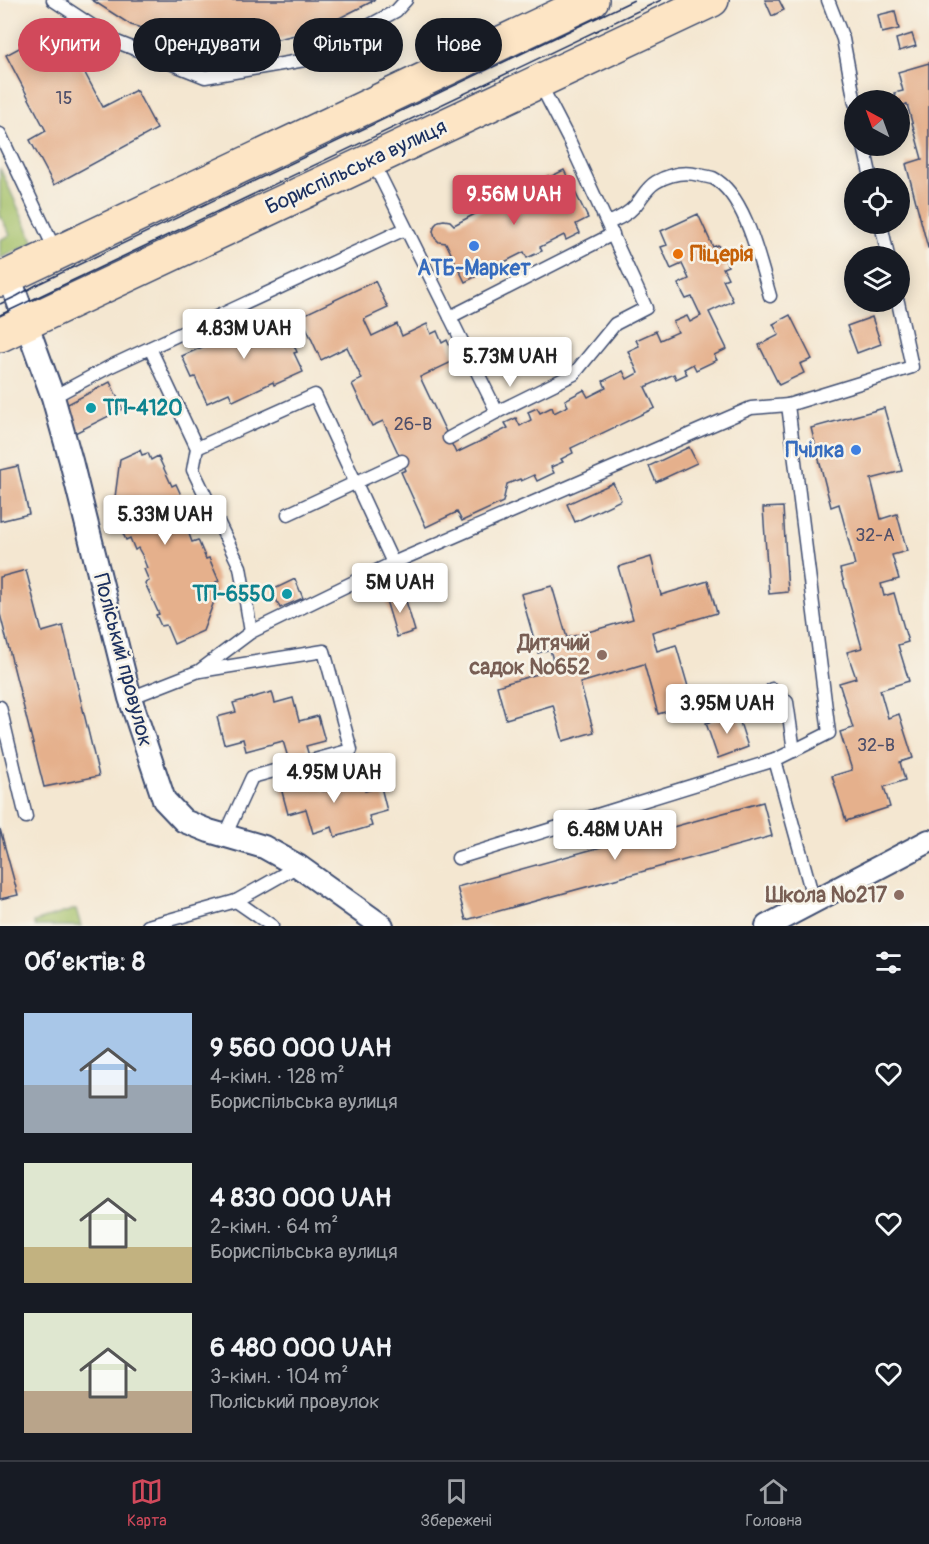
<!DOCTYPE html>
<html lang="uk">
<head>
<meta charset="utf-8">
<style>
  :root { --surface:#171b24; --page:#20242c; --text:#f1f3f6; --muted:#9ea1a6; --line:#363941; --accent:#d1495b }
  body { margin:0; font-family:Pangolin,sans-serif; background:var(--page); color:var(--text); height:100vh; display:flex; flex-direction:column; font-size:22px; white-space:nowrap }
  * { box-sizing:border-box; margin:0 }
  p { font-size:20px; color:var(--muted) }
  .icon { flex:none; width:33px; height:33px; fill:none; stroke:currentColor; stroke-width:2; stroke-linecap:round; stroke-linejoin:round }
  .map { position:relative; height:926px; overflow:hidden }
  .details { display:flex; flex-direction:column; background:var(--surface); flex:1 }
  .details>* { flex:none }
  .guide { position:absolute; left:18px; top:18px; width:600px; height:54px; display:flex; gap:12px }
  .needle { width:39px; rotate:319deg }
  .tools { position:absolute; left:844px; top:90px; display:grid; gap:12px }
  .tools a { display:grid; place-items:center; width:66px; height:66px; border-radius:50%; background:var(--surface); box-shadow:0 3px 15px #0003; font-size:30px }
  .price { position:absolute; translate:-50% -51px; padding:0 14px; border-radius:6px; background:#fff; color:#222; font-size:20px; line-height:39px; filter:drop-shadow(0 2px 3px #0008) }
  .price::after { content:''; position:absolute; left:50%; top:36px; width:18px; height:14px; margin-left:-9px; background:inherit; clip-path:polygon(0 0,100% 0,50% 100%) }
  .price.current { background:var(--accent); color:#fff }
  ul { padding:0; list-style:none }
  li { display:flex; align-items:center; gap:18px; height:150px; padding:0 24px }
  li span { display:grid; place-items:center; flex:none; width:168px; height:120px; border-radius:0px; color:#555 }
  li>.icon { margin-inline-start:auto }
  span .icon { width:72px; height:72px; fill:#fffc; stroke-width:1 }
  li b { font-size:26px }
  h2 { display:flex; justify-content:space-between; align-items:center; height:72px; padding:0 24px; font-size:26px }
  .chip { padding:0 21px; border-radius:27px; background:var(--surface); box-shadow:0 3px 15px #0003; font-size:21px; line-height:54px }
  .chip.current { background:var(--accent); color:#fff }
  .dock { display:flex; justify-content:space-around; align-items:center; height:84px; border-top:2px solid var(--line); background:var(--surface); font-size:16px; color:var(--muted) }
  .dock a { display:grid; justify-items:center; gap:3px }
  .dock .current { color:var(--accent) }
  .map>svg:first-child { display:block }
  .green { fill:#a3c068; stroke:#5f7863; stroke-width:1.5 }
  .building { fill:#e5b08c }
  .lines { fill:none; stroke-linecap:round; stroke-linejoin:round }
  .lane-casing { stroke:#3c4b6f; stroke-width:15 }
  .street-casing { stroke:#3c4b6f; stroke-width:26 }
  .secondary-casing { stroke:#3c4b6f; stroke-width:36 }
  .lane { stroke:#fff; stroke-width:12 }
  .street { stroke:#fff; stroke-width:22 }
  .secondary { stroke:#fde5c5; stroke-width:33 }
  .tram { stroke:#1b2f5e; stroke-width:1.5 }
  .shop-dot { fill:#3f7fe0; stroke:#f7f3e8; stroke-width:2 }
  .food-dot { fill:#e8710a; stroke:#f7f3e8; stroke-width:2 }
  .culture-dot { fill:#0f9aa8; stroke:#f7f3e8; stroke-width:2 }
  .education-dot { fill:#8d6e63; stroke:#f7f3e8; stroke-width:2 }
  .labels { text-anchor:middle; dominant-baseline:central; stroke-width:5; stroke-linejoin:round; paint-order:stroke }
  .number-label { font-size:18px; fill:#4e4f6a }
  .street-label { font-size:21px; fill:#1b2f5e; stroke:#f7f3e8 }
  .food-label { font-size:21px; font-weight:bold; fill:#c56008; stroke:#f7f3e8; text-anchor:start }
  .shop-label { font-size:21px; font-weight:bold; fill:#366cbe; stroke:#f7f3e8 }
  .culture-label { font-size:21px; font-weight:bold; fill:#0d838f; stroke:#f7f3e8; text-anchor:start }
  .education-label { font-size:21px; font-weight:bold; fill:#785e54; stroke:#f7f3e8; text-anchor:end }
</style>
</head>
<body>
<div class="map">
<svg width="929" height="926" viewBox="0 0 929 926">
  <rect width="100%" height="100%" fill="#f7f3e8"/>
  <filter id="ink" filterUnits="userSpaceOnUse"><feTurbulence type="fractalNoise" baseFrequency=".0167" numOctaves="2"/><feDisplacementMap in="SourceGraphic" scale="12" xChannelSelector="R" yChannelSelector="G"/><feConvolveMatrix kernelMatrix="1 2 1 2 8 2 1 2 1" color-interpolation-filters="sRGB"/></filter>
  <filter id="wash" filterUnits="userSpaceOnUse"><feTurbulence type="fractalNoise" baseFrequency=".008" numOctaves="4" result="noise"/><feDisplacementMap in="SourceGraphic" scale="24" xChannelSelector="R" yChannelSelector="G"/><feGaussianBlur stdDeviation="1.35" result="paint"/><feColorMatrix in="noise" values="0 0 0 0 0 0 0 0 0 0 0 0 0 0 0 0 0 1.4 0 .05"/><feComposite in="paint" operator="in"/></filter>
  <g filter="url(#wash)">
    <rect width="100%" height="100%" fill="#f4e7d1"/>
    <!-- green -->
    <g class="green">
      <path d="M0 168 34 243 0 258V240L10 235 0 215Z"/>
      <path d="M76 909 81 926H35L34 922Z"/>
    </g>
    <g id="blocks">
      <!-- building -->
      <g class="building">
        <path d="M92 0H375L316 30 257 44H199L131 25Z"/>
        <path d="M765 0H779L784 10 772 16Z"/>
        <path d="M895 11 899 29 882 33 878 15Z"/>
        <path d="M60 26 103 107 136 90 157 129 54 185 30 140 46 131 6 55Z"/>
        <path d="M912 34 916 46 899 51 896 39Z"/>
        <path d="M929 63V248H928L906 164 922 159 907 104 900 106V100H896L894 93 903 91 898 72Z"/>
        <path d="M564 170 588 218 576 224 580 233 566 240 564 235 540 247 542 251 527 258 524 252 465 282 446 243 439 242 435 238 433 231 435 225 439 221 444 220 450 221 454 225 494 204V203L501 199 506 193 519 187 531 181 542 179 548 176V178Z"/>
        <path d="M698 214 713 247 718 245 728 266 723 268 728 278 723 280 733 301 709 312 727 349 714 355 717 360 696 370 693 364 684 369 687 374 676 379 674 374 645 387 655 408 571 448 573 453 561 459 563 462 551 467 554 473 537 481 534 475 521 481 520 479 507 484 503 502 462 521 457 512 426 527 401 472 406 470 383 421 372 426 352 384 362 379 347 347 321 360 301 316 375 281 388 308 364 319 372 336 397 324 402 336 427 324 431 334 437 331 442 343 447 340 456 360 420 377 456 453 508 428 505 423 516 418 520 426 531 420 528 412 537 408 540 413 552 407 554 413 568 406 565 400 584 390 588 397 606 388 603 381 623 371 627 379 638 373 628 351 639 346 636 340 656 331 660 340 678 332 673 322 687 316 690 322 701 316 692 297 686 299 678 284 689 279 682 264 671 269 661 247 667 245 661 231Z"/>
        <path d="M276 313 285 334 288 332 297 352 294 353 303 372 274 385 273 382 233 401 229 393 207 403 195 377 192 378 182 356 218 340 216 334 238 323 239 326 250 320 252 324Z"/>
        <path d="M790 315 812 359 800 364 804 373 779 385 759 345 779 335 773 324Z"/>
        <path d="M872 317 881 344 857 353 847 326Z"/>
        <path d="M110 382 123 409 73 434 60 408Z"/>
        <path d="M884 408 902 471 871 479 881 519 897 514 907 551 892 555 899 579 881 584 884 596 894 593 908 642 898 645 909 681 880 690 888 718 899 714 913 758 900 762 905 780 884 787 890 807 846 821 832 776 852 770 840 732 853 728 839 683 856 678 847 652 862 648 840 569 855 565 839 504 831 507 811 428Z"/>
        <path d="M689 447 697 463 656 482 649 466Z"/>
        <path d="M140 450 142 455 148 453 151 460 158 456 172 486 176 484 186 506 183 508 191 524 186 526 192 542 198 540 206 559 209 558 219 581 216 582 219 588 203 631 174 644 166 625 161 626 156 615 159 614 145 583 149 581 144 569 147 568 142 555 138 548 135 550 130 538 126 540 116 518 119 517 114 505 120 459Z"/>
        <path d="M18 466 29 514 0 521V470Z"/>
        <path d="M613 483 621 500 575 522 567 504Z"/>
        <path d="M783 507 788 592 769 594 763 508Z"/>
        <path d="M651 557 661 595 708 581 717 613 652 632 657 651 676 645 693 704 658 714 644 664 580 683 594 732 563 741 553 705 506 719 497 686 555 669 550 649 538 653 521 594 552 586 567 638 633 619 618 567Z"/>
        <path d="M26 570 42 632 63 626 99 776 44 787 0 614V577Z"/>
        <path d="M295 579 303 598 280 608 272 590Z"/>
        <path d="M403 591 415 631 397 637 385 597Z"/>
        <path d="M272 692 275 703 293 698 299 721 318 716 325 741 306 746 309 756 289 761 283 741 246 751 243 739 224 744 217 717 236 712 233 703Z"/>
        <path d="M737 713 748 747 718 758 706 723Z"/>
        <path d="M317 769 323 791 362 780 365 791 381 787 387 811 369 816 372 826 335 837 332 827 313 833 306 809 288 814 281 788 298 783 296 775Z"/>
        <path d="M763 802 772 836 466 920 457 887Z"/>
        <path d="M0 829 18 895 0 899Z"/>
      </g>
    </g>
  </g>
  <g filter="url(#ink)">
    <use href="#blocks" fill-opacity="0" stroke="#3c4b6f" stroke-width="1.5"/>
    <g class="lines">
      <!-- lane casing -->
      <g class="lane-casing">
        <g id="lane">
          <path d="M53 0 117 42 205 77 305 60 396 11 406 0"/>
          <path d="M828 0 843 39 855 103"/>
          <path d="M0 134 56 252"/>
          <path d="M864 146 871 178"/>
          <path d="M373 162 450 317"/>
          <path d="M608 223C618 219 627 215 635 206 642 198 646 188 656 182 670 174 684 171 699 175 704 176 709 177 713 178 746 195 760 263 770 296"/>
          <path d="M881 224 888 256"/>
          <path d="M150 348 197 448 193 470 240 567 251 632"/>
          <path d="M53 397 111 366 405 229"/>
          <path d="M497 412 450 317 613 234"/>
          <path d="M449 438 497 412 574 374 615 324 646 308 569 140 539 82"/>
          <path d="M197 448 315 395 393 563"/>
          <path d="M288 514 402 461"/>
          <path d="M200 671 324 651 351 750 252 777 225 836"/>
          <path d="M772 689 787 702 794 751"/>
          <path d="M130 698 199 671 251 632 393 563 751 408 788 405"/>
          <path d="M0 707 26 817"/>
          <path d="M458 858 775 760"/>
          <path d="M236 901 272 926"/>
          <path d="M814 901 775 760 829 733 788 405 912 367 898 302"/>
          <path d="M148 926 236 901 298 866"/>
        </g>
      </g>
      <!-- street casing -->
      <g class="street-casing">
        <g id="street">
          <path d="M9 276 53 397 71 461 130 698 164 800 184 821 209 831 264 847 298 866 382 926"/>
          <path d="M767 926 929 841"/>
        </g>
      </g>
      <!-- secondary casing -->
      <g class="secondary-casing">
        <g id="secondary">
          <path d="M0 280 592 0"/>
          <path d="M0 335 712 0"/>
        </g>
      </g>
      <!-- lane -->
      <use href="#lane" class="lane"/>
      <!-- street -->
      <use href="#street" class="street"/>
      <!-- secondary -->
      <use href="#secondary" class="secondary"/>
      <!-- tram -->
      <g class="tram">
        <path d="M0 304 17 296 38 284 634 0"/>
        <path d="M0 315 661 0"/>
      </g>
    </g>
  </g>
  <!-- markers -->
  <g class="shop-dot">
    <circle cx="474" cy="246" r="6"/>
    <circle cx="856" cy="450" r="6"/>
  </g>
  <circle class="food-dot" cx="678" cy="254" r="6"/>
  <g class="culture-dot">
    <circle cx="91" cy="408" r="6"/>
    <circle cx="287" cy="594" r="6"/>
  </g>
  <g class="education-dot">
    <circle cx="602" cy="655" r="6"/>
    <circle cx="899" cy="895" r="6"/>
  </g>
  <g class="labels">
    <!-- number labels -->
    <g class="number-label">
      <text x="64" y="98">15</text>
      <text x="413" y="424">26-В</text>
      <text x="875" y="535">32-А</text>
      <text x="876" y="745">32-В</text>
    </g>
    <!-- street labels -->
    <g class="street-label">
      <text transform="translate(356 167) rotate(-25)">Бориспільська вулиця</text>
      <text transform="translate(123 660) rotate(75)">Поліський провулок</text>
    </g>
    <!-- food labels -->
    <g class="food-label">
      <text x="690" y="254">Піцерія</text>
    </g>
    <!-- shop labels -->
    <g class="shop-label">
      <text x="474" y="268">АТБ-Маркет</text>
      <text x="844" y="450" text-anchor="end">Пчілка</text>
    </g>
    <!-- culture labels -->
    <g class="culture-label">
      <text x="103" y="408">ТП-4120</text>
      <text x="275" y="594" text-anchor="end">ТП-6550</text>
    </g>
    <!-- education labels -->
    <g class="education-label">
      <text x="590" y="643">Дитячий<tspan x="590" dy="24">садок №652</tspan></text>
      <text x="887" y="895">Школа №217</text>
    </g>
  </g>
</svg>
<div class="tools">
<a><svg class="needle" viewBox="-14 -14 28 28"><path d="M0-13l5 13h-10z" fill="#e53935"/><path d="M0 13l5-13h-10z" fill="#9ea1a6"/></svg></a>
<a><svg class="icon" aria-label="locate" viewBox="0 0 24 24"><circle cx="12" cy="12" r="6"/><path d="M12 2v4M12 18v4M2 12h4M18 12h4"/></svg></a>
<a><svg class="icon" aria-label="layers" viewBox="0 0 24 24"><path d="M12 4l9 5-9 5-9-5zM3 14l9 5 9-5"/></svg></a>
</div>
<b class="price current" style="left:514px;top:226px">9.56M UAH</b>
<b class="price" style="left:244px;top:360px">4.83M UAH</b>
<b class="price" style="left:510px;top:388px">5.73M UAH</b>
<b class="price" style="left:165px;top:546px">5.33M UAH</b>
<b class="price" style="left:400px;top:614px">5M UAH</b>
<b class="price" style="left:727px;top:735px">3.95M UAH</b>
<b class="price" style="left:334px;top:804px">4.95M UAH</b>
<b class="price" style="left:615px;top:861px">6.48M UAH</b>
<div class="guide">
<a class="chip current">Купити</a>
<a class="chip">Орендувати</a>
<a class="chip">Фільтри</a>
<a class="chip">Нове</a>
</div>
</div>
<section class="details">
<h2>Об’єктів: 8<svg class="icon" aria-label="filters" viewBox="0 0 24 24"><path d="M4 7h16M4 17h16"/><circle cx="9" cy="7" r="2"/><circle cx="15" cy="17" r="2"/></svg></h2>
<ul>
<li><span style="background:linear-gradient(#a9c7e8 60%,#9aa5b1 0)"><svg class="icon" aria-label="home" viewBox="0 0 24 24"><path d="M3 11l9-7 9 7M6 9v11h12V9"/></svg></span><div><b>9 560 000 UAH</b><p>4-кімн. · 128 m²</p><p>Бориспільська вулиця</p></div><svg class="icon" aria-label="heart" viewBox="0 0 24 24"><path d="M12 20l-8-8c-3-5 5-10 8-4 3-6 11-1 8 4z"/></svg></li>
<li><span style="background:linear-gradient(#dfe7d0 70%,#c2b280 0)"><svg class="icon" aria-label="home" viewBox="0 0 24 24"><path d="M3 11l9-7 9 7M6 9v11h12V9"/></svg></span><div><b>4 830 000 UAH</b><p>2-кімн. · 64 m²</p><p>Бориспільська вулиця</p></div><svg class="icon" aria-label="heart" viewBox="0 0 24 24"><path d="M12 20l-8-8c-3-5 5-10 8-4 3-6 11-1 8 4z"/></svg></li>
<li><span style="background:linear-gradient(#dfe7d0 65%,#b9a48a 0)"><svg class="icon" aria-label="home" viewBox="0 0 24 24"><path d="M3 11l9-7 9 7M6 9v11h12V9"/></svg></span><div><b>6 480 000 UAH</b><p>3-кімн. · 104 m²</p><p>Поліський провулок</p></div><svg class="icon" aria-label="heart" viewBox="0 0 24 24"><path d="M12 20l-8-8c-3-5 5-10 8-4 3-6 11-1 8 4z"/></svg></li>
</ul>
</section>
<nav class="dock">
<a class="current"><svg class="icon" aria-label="map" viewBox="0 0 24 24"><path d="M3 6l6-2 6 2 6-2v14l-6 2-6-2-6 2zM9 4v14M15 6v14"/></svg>Карта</a>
<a><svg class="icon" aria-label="saved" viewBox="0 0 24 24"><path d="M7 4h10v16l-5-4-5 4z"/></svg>Збережені</a>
<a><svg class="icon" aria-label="home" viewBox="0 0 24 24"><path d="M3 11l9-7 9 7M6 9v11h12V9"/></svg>Головна</a>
</nav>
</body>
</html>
